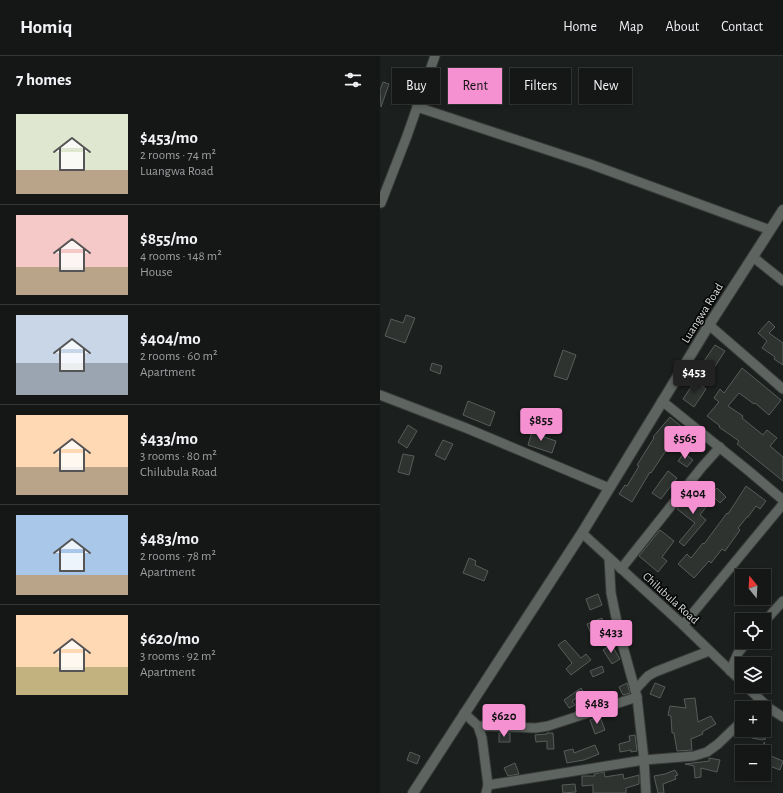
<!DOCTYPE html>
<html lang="en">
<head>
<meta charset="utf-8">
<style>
  :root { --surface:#141716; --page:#1d201f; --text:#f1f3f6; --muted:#9d9fa1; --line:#333635; --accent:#f590d1 }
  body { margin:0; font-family:"Alegreya Sans",sans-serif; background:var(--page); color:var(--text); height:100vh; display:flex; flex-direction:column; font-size:15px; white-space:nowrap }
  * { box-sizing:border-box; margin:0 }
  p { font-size:13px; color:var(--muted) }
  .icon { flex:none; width:22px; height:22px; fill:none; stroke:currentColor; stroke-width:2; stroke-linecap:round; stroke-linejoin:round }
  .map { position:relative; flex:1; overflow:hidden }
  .drawer { display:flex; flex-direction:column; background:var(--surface); width:380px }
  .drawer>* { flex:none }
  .banner { position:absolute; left:12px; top:12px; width:331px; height:36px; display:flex; gap:8px }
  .needle { width:26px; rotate:342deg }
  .buttons { position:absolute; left:355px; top:513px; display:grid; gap:8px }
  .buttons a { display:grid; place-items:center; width:36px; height:36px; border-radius:0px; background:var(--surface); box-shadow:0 2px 6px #0003,0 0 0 1px var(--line); font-size:20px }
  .price { position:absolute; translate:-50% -34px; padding:0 9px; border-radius:4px; background:var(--accent); color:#111; font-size:13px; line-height:26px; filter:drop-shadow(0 1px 2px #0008) }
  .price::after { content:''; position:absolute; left:50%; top:24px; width:12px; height:9px; margin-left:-6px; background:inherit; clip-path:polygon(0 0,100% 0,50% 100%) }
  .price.current { background:#222; color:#fff }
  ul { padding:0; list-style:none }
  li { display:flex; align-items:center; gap:12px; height:100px; padding:0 16px }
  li+li { border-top:1px solid var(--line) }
  li span { display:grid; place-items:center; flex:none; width:112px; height:80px; border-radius:0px; color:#555 }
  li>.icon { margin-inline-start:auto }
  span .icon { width:48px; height:48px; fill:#fffc; stroke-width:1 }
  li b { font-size:17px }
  h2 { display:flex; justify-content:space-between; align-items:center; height:48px; padding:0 16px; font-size:17px }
  .tag { padding:0 14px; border-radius:0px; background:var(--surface); box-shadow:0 2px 6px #0003,0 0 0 1px var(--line); font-size:14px; line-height:36px }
  .tag.current { background:var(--accent); color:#111 }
  header { display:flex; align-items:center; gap:24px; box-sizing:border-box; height:56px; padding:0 20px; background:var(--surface); border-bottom:1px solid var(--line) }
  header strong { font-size:19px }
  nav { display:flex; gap:22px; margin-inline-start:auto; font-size:14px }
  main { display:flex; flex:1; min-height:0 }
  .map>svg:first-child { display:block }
  .building { fill:#2e3330; stroke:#575d5a }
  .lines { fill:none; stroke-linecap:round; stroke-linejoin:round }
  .street-casing { stroke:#383b39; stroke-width:11 }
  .secondary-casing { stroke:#383b39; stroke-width:12 }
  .path { stroke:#5a5e5c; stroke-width:1.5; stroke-dasharray:4 2; stroke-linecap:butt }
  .street { stroke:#5e6460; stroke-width:9 }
  .secondary { stroke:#5e6460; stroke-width:10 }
  .labels { text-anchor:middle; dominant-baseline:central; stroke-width:3.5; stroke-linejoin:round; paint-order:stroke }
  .street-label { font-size:12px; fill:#d7dad8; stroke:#070908 }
</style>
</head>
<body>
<header>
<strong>Homiq</strong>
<nav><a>Home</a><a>Map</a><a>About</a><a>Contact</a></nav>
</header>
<main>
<section class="drawer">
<h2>7 homes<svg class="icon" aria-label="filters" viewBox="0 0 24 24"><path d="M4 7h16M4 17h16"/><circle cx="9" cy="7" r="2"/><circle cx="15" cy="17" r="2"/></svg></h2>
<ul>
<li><span style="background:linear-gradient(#dfe7d0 70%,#b9a48a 0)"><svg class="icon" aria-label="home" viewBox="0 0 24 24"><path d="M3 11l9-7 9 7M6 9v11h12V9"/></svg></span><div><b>$453/mo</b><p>2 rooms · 74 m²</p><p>Luangwa Road</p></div></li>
<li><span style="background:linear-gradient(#f6c9c9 65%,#b9a48a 0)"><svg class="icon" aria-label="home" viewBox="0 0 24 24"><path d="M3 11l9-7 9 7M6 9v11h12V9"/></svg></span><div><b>$855/mo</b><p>4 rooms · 148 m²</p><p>House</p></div></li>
<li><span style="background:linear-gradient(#c9d6e8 60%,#9aa5b1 0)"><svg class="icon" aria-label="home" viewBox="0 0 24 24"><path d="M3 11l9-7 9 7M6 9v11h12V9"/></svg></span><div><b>$404/mo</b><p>2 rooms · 60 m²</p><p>Apartment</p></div></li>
<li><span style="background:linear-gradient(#ffd9b3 65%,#b9a48a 0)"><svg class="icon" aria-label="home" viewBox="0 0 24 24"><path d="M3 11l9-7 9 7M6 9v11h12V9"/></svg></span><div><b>$433/mo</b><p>3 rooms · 80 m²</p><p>Chilubula Road</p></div></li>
<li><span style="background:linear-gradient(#a9c7e8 75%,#b9a48a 0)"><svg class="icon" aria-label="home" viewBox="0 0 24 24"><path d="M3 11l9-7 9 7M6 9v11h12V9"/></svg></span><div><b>$483/mo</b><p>2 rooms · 78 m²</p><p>Apartment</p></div></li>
<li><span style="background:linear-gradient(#ffd9b3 65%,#c2b280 0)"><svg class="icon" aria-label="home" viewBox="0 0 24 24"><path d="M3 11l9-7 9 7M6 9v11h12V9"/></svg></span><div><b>$620/mo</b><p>3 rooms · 92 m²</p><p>Apartment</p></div></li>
</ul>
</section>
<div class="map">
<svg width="403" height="737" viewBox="0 0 403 737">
  <rect width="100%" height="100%" fill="#1b1f1d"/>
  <!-- building -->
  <g class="building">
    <path d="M3 26 9 28 1 51 0 34Z"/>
    <path d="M26 259 35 262 25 287 5 280 11 263 23 267Z"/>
    <path d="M389 265 395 271 389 277 403 287V309L394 303 395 301 382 292 387 285 378 277Z"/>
    <path d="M335 289 345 295 334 312 324 305Z"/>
    <path d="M183 294 196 299 187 324 174 320Z"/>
    <path d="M52 307 62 310 60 318 50 314Z"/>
    <path d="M362 312 401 344 389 359 375 347 374 348 359 337 348 350 363 360 362 362 383 379 387 374 397 382 390 390 403 401V425L357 388 359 385 339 371 340 370 327 360 339 346 334 342 340 333 344 337Z"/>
    <path d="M315 325 326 333 314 351 303 343Z"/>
    <path d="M88 345 115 356 110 370 83 359Z"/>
    <path d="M290 361 302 371 290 386 291 387 271 417 270 416 252 446 239 438 245 429 247 430 259 410 257 409 274 382 273 381Z"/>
    <path d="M28 369 37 375 27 392 18 386Z"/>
    <path d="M153 372 160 374 158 379 176 385 172 397 148 389Z"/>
    <path d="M63 384 73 388 65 404 55 399Z"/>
    <path d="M304 397 313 404 307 411 298 405Z"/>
    <path d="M23 398 34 400 29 419 18 416Z"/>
    <path d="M288 415 297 422 281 443 272 437Z"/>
    <path d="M366 430 386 445 380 453 376 450 368 461H367L358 472 360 474 345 495 342 493 331 507 329 505 314 522 298 508 307 498 311 502 323 487 324 488 347 457 348 458Z"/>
    <path d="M337 432 346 441 340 447 331 438Z"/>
    <path d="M314 436 329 447 320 459 326 464 304 490 299 486 315 467 297 453 303 445 306 447Z"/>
    <path d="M280 474 294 485 282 501 287 505 278 516 259 500Z"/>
    <path d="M89 502 96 505 95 509 108 515 104 525 83 517Z"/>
    <path d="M218 538 222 549 210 554 206 543Z"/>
    <path d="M222 562 226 574 223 575 224 578 218 580 217 578 212 580 207 568Z"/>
    <path d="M185 584 201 602 206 598 211 604 191 619 186 613 192 607 178 589Z"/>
    <path d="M231 588 240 603 232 608 223 594Z"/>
    <path d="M222 610 224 616 213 621 210 615Z"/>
    <path d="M247 627 250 637 243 639 239 631Z"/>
    <path d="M275 627 285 631 280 642 270 638Z"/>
    <path d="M201 632 204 637 192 645 195 649 189 652 184 644Z"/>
    <path d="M315 642 318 666 331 660 336 668 322 676 323 678 311 683 312 694 297 695 294 677H292L291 660 288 659 290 650 306 652 304 643Z"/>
    <path d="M220 661 225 674 215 678 210 664Z"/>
    <path d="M373 674H384L383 684 372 682Z"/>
    <rect x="119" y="677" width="11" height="9"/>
    <path d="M167 677H173L174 693H167V685L156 686 155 679 167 678Z"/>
    <path d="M255 679 257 695 251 696V694L240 696 239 688 250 685 249 680Z"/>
    <path d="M215 689 219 698 204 704 187 707 184 695 193 693 194 697Z"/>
    <path d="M30 696 40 700 37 708 27 704Z"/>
    <path d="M391 700 403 705 400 714 387 709Z"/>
    <path d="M329 702 340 704 337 716 321 712V721L315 722 314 710 305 708 329 705Z"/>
    <path d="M135 707 139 718 128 720 124 712Z"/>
    <path d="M295 714 298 719 295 720 296 723 283 728 284 737H278L274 720 285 718Z"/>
    <path d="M224 716 225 721 243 718 244 723 259 719V728L246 732V737H213V729L202 730V720H215L214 718Z"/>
    <path d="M195 728 196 736 183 737 182 729Z"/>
  </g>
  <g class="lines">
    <!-- street casing -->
    <g class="street-casing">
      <g id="street">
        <path d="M37 51 210 108 390 174"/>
        <path d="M1 147 27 80 55 0"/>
        <path d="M373 201 403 225"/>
        <path d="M329 269 403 333"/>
        <path d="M0 339 86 372 229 432"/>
        <path d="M282 345 370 416 403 444"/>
        <path d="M202 477 303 569 362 626"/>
        <path d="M229 502 231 537 239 576 257 641 264 704 266 737"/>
        <path d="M241 513 322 411 340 391"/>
        <path d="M384 566 403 545"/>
        <path d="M303 569 403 448"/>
        <path d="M350 615 358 597 367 586"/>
        <path d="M366 630 389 652 403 661"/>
        <path d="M255 634 268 620 275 616 329 595"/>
        <path d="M84 657 98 670 102 682 108 729 106 737"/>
        <path d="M98 670 156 672 168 670 257 641"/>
        <path d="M108 729 264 704 314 700 327 696 338 688 362 665"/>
      </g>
    </g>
    <!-- secondary casing -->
    <g class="secondary-casing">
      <path id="secondary" d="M33 737 202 477 329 269 403 154"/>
    </g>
    <!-- path -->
    <path class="path" d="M383 696 388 662"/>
    <!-- street -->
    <use href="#street" class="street"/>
    <!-- secondary -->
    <use href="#secondary" class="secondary"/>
  </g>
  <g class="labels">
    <!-- street labels -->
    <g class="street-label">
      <text transform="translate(322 257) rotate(-58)">Luangwa Road</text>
      <text transform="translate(291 542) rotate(42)">Chilubula Road</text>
    </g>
  </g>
</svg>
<div class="buttons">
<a><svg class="needle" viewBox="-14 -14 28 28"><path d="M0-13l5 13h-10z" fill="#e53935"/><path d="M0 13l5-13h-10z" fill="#9d9fa1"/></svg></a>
<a><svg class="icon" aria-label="locate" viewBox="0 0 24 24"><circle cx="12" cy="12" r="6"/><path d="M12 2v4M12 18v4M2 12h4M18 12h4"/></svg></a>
<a><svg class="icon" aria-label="layers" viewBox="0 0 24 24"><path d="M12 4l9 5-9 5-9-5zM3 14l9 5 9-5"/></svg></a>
<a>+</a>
<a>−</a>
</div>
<b class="price current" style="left:314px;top:338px">$453</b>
<b class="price" style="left:161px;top:386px">$855</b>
<b class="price" style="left:305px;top:404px">$565</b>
<b class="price" style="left:313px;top:459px">$404</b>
<b class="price" style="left:231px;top:598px">$433</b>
<b class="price" style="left:217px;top:669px">$483</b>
<b class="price" style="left:124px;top:682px">$620</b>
<div class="banner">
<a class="tag">Buy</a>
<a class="tag current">Rent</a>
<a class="tag">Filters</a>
<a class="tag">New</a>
</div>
</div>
</main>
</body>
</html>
